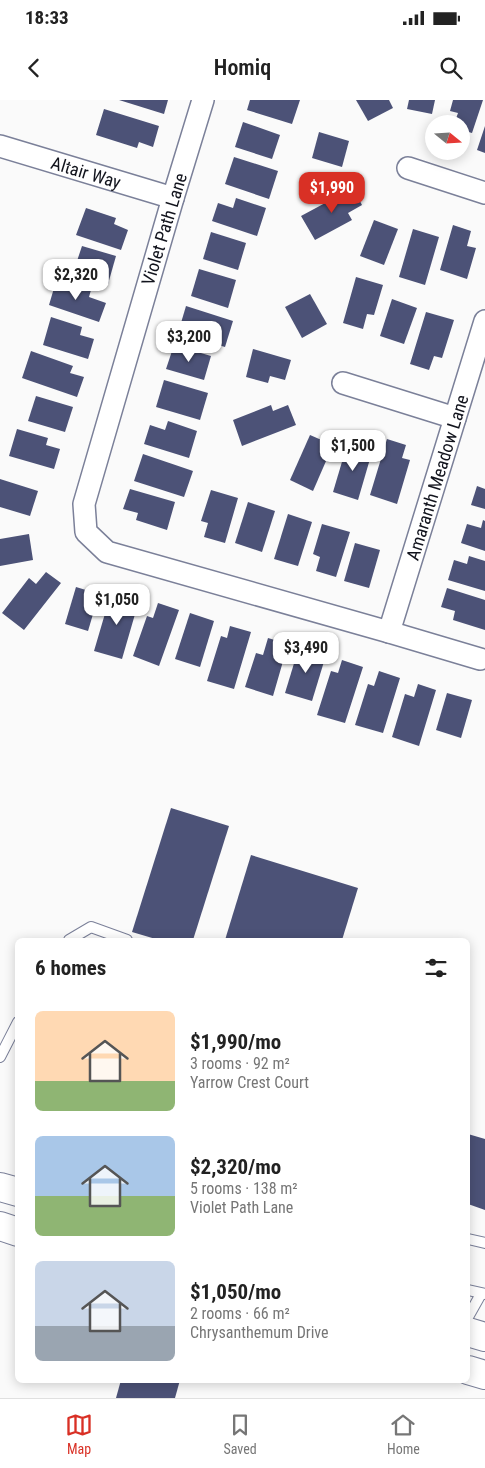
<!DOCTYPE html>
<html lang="en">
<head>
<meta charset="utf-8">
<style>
  :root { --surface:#fff; --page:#f2f2f2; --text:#222; --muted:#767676; --line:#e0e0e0; --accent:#d93025 }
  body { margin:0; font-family:"Roboto Condensed",sans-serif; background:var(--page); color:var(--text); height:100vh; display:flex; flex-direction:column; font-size:19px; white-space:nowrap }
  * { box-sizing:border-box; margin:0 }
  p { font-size:16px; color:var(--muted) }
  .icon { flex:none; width:28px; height:28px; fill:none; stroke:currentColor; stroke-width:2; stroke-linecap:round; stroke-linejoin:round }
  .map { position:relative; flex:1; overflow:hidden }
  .side { position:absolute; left:15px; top:838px; width:455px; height:445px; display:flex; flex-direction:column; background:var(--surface); border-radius:8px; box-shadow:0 2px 12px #0003 }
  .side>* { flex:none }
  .needle { width:32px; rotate:108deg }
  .controls { position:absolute; left:425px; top:15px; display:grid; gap:10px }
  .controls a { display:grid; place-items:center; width:45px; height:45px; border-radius:50%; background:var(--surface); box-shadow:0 2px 12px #0003; font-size:25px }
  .price { position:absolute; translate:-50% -42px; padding:0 11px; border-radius:10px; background:#fff; color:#222; font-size:16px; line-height:32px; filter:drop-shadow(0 1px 2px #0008) }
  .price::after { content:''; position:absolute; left:50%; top:30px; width:15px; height:11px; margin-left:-8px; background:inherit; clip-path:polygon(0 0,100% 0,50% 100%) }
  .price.on { background:var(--accent); color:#fff }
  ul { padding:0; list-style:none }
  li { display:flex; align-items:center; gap:15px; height:125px; padding:0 20px }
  li span { display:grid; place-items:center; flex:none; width:140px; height:100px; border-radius:8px; color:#555 }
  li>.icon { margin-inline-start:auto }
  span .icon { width:60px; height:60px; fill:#fffc; stroke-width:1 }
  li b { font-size:21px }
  h2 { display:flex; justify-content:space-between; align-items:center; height:60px; padding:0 20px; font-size:21px }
  .status { display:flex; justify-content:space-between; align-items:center; height:35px; padding:0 25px; background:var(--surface); direction:ltr }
  .status svg { height:14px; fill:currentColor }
  header { display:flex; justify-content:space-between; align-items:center; height:65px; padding:0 20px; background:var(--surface); font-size:22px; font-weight:600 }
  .menu { display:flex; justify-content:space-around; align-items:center; height:70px; border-top:1px solid var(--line); background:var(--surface); font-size:14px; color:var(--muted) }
  .menu a { display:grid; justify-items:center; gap:2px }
  .menu .on { color:var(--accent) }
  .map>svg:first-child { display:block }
  .building { fill:#4c5277 }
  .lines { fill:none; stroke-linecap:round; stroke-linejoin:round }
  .lane-casing { stroke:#7b8099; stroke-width:12 }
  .street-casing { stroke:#7b8099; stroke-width:24 }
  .secondary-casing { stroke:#7b8099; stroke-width:30 }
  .lane { stroke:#fff; stroke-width:10 }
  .street { stroke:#fff; stroke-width:21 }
  .secondary { stroke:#fff; stroke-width:28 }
  .labels { text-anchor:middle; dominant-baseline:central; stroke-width:5; stroke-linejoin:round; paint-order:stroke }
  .street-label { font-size:18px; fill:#12141d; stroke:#fff }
</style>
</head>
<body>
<div class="status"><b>18:33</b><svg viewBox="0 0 49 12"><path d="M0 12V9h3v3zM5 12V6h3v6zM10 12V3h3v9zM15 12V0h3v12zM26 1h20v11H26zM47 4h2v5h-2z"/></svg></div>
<header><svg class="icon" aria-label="back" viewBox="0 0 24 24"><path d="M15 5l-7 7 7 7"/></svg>Homiq<svg class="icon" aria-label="search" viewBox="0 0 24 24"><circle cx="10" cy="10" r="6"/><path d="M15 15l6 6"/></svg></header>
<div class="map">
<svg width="485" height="1298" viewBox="0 0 485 1298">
  <rect width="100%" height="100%" fill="#fafafa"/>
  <!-- building -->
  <g class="building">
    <path d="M119 0H168L164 14Z"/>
    <path d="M250 0H300L292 24 247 10Z"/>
    <path d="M356 0H389L393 8 368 21Z"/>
    <path d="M409 0H435L432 14 407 9Z"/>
    <path d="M453 0H483L472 33 461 30V24H454L458 13 450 11Z"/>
    <path d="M104 9 159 26 153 47 139 42 137 48 96 35Z"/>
    <path d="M243 22 280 35 272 59 235 47Z"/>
    <path d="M485 26V53L477 50Z"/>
    <path d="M319 32 349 41 342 67 312 58Z"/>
    <path d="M234 57 278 71 269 99 225 84Z"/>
    <path d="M353 88 362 105 348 113 352 120 315 140 301 116Z"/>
    <path d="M236 98 266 108 257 136 212 121 218 103 233 108Z"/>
    <path d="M86 108 116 118 114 124 128 130 121 150 76 135Z"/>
    <path d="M374 120 398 129 384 165 360 156Z"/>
    <path d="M453 125 471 131 467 146 476 148 467 179 440 170Z"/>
    <path d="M413 129 439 137 425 185 399 177Z"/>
    <path d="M211 132 246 143 238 170 203 159Z"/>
    <path d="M82 146 116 156 108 184 73 173Z"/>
    <path d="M199 169 236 180 228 208 191 196Z"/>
    <path d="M356 177 383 185 374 215 367 214 363 229 343 223Z"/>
    <path d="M57 178 91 190 89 197 106 203 99 222 49 205Z"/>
    <path d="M310 194 327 224 302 238 285 207Z"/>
    <path d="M392 199 417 208 404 244 380 236Z"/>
    <path d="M186 206 233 221 225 247 178 233Z"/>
    <path d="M426 212 454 220 442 258 434 256 429 270 410 264Z"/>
    <path d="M51 217 82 227 80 235 94 239 88 259 43 245Z"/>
    <path d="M174 245 211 256 204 280 166 269Z"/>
    <path d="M253 249 291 260 285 280 270 276 268 283 246 277Z"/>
    <path d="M31 251 73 266 70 273 84 277 77 297 22 278Z"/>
    <path d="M164 280 208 293 200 320 156 307Z"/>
    <path d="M36 296 73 307 65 332 28 321Z"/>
    <path d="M271 305 273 311 288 305 296 325 242 346 233 320Z"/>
    <path d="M168 321 197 331 189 358 144 344 150 325 165 330Z"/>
    <path d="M17 329 48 338 46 345 60 349 54 369 9 356Z"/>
    <path d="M310 335 333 345 313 391 290 380Z"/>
    <path d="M387 339 406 345 402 358 410 360 397 404 370 395Z"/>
    <path d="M347 345 372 352 358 400 333 392Z"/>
    <path d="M143 354 193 371 184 397 134 381Z"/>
    <path d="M0 379 38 391 30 416 0 407Z"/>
    <path d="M477 386 485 389V409L471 405Z"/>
    <path d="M130 389 175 402 167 430 136 420 138 413 123 409Z"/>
    <path d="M211 390 238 398 225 443 204 437 208 423 201 421Z"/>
    <path d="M248 402 275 411 262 452 235 443Z"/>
    <path d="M288 414 312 422 298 466 274 459Z"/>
    <path d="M483 420 485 421V451L461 443 467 424 481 428Z"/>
    <path d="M322 424 350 432 336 477 316 471 320 457 313 454Z"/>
    <path d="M29 434 33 460 0 466V439Z"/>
    <path d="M355 443 380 450 369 488 344 481Z"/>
    <path d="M469 456 485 461V491L448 480 454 460 467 464Z"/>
    <path d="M46 472 61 483 24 530 2 513 29 478 36 484Z"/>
    <path d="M76 487 99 494 88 531 65 524Z"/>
    <path d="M447 488 485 500V530L453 520 455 511 441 507Z"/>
    <path d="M120 491 140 497 122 559 94 551 109 500 117 503Z"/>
    <path d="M158 503 179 510 159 566 133 556 147 516 153 518Z"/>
    <path d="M190 513 214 521 200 567 175 559Z"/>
    <path d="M230 526 251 532 234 589 207 581 221 536 227 538Z"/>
    <path d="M268 538 288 544 273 596 245 587 256 553 263 555Z"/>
    <path d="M299 547 326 555 312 601 285 593Z"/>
    <path d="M342 560 363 567 345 623 317 615 331 571 338 573Z"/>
    <path d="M379 571 400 578 383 633 355 625 368 584 374 586Z"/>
    <path d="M418 584 436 590 419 646 392 637 405 594 414 597Z"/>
    <path d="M447 593 472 600 461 638 436 630Z"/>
    <path d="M171 708 229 726 193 840H159L132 832Z"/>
    <path d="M251 755 358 788 342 840H225Z"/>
    <path d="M468 1034 485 1039V1110L468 1104Z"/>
    <path d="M121 1280H180L175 1298H116Z"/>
  </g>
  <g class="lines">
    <!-- lane casing -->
    <g class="lane-casing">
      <g id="lane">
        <path d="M69 840 91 827 127 840"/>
        <path d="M0 957 18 922"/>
        <path d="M468 1139 485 1143"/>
        <path d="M468 1190 485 1194"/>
        <path d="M468 1217 481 1194"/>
      </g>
    </g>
    <!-- street casing -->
    <g class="street-casing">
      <g id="street">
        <path d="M203 0 173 98 84 404 86 432 107 452 389 532 480 559"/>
        <path id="s1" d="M0 46 173 98"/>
        <path d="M408 68 485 93"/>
        <path d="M343 283 455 318"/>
        <path id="s2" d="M389 532 485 221"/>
      </g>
    </g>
    <!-- secondary casing -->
    <g class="secondary-casing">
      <g id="secondary">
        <path d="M0 1087 18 1092"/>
        <path d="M0 1126 18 1132"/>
        <path d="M468 1232 485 1237"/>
        <path d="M468 1270 485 1275"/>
      </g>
    </g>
    <!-- lane -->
    <use href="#lane" class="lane"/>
    <!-- street -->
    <use href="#street" class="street"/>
    <!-- secondary -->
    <use href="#secondary" class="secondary"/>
  </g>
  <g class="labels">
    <!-- street labels -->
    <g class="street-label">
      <text stroke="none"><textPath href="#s1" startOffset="90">Altair Way</textPath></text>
      <text transform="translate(164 129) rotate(-73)">Violet Path Lane</text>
      <text stroke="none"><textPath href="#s2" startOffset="162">Amaranth Meadow Lane</textPath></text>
    </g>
  </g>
</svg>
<div class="controls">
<a><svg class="needle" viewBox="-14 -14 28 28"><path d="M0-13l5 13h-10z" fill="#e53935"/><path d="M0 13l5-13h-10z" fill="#767676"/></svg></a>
</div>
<b class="price on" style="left:332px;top:114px">$1,990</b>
<b class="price" style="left:76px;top:201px">$2,320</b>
<b class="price" style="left:189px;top:263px">$3,200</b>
<b class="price" style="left:353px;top:372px">$1,500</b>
<b class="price" style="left:117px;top:526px">$1,050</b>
<b class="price" style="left:306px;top:574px">$3,490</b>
<section class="side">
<h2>6 homes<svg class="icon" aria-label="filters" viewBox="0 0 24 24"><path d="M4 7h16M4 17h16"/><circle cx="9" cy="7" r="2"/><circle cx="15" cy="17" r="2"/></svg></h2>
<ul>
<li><span style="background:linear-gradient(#ffd9b3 70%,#8fb573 0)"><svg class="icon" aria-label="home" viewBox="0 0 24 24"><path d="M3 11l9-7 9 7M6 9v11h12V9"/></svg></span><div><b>$1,990/mo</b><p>3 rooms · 92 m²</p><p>Yarrow Crest Court</p></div></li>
<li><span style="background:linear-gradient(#a9c7e8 60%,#8fb573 0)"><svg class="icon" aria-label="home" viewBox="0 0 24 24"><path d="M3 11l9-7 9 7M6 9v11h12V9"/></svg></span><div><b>$2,320/mo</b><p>5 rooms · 138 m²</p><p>Violet Path Lane</p></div></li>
<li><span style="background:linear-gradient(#c9d6e8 65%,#9aa5b1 0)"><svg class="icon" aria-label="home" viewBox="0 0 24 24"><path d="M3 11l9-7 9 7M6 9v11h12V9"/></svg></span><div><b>$1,050/mo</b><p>2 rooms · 66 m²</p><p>Chrysanthemum Drive</p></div></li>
</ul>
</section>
</div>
<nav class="menu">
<a class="on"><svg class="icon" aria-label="map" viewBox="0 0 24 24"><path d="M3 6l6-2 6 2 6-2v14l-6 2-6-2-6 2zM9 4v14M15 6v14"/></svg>Map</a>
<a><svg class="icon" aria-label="saved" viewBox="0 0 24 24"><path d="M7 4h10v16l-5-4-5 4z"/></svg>Saved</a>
<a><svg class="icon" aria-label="home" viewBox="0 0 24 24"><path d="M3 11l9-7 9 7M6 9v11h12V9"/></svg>Home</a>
</nav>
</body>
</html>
